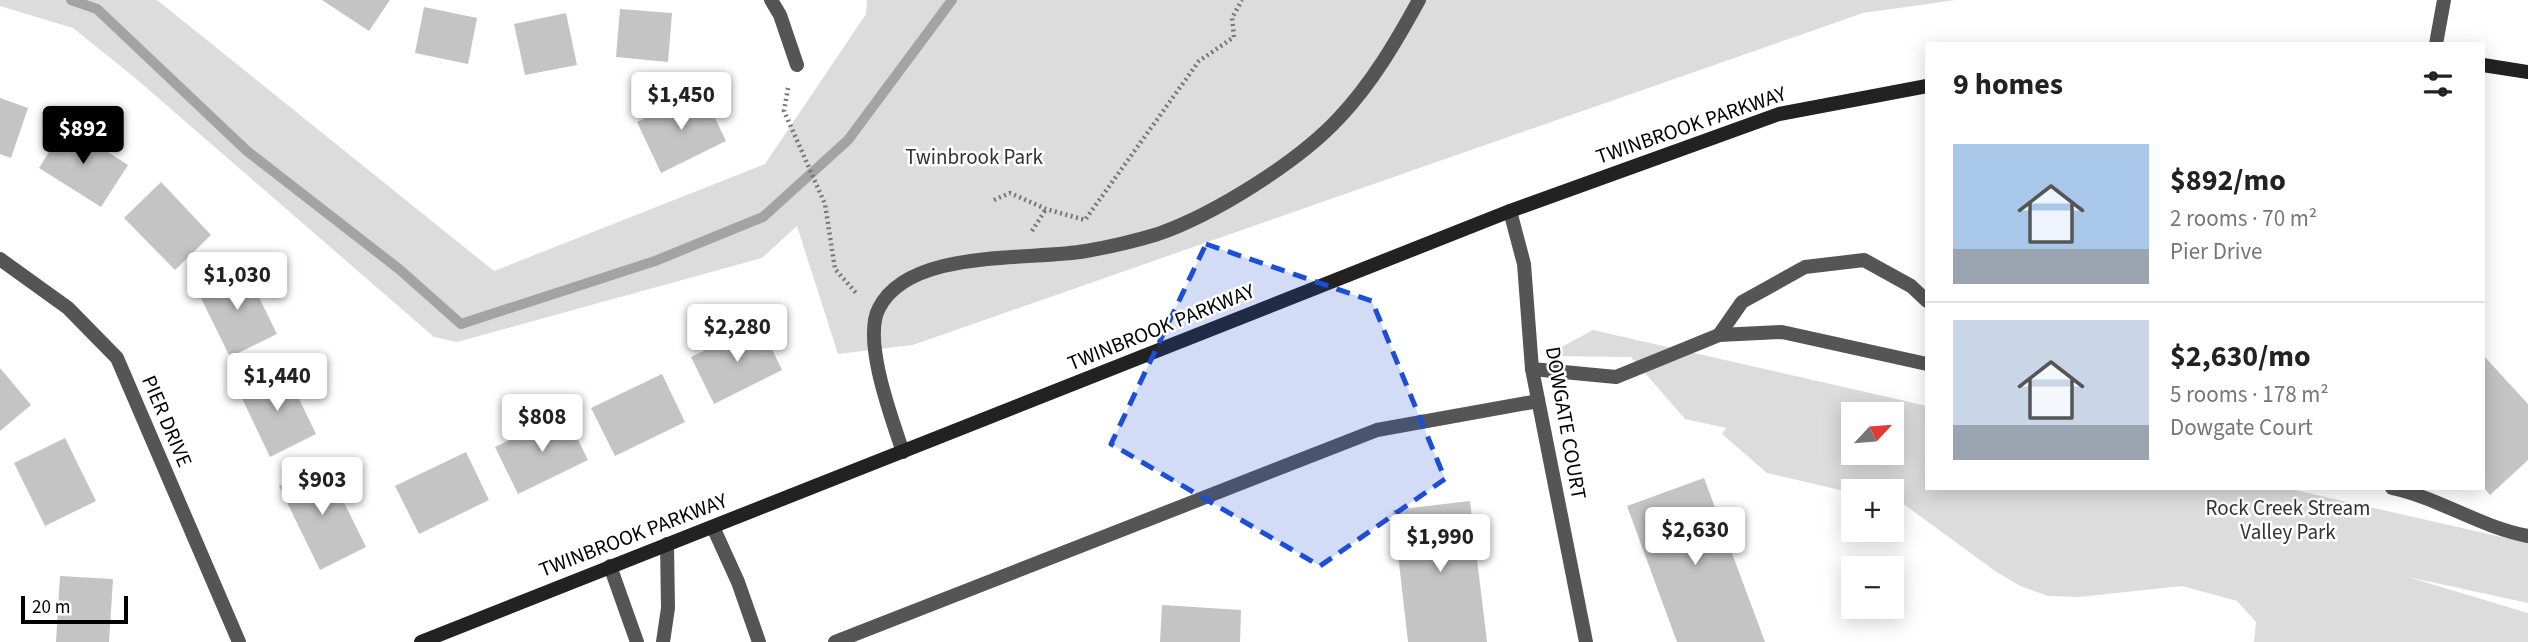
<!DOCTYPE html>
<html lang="en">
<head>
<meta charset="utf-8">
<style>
  :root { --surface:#fff; --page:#f6f6f6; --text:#222; --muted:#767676; --line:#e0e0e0; --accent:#000 }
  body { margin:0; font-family:"Source Sans 3",sans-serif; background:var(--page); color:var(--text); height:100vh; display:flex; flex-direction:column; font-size:26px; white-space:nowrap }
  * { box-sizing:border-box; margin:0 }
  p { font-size:23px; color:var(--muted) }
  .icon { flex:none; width:38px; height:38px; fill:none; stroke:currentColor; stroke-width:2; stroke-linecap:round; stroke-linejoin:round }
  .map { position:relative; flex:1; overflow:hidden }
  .panel { position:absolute; left:1925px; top:42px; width:560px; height:448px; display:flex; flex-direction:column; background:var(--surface); border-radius:0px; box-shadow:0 4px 18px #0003 }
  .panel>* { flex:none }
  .needle { width:46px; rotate:64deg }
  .buttons { position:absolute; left:1841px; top:402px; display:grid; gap:14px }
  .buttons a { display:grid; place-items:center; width:63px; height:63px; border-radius:0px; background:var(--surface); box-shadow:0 4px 18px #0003; font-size:35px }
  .scale { position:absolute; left:21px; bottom:18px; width:107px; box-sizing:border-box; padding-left:7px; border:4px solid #000; border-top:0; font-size:19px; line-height:24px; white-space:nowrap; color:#000; -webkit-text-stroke:5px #fff; paint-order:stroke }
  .price { position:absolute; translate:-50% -60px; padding:0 16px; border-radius:7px; background:#fff; color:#222; font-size:23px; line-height:46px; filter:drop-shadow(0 2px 4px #0008) }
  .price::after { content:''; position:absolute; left:50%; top:42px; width:21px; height:16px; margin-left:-10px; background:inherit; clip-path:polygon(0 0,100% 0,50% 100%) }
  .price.current { background:var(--accent); color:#fff }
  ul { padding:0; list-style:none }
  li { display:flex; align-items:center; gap:21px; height:175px; padding:0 28px }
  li+li { border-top:2px solid var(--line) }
  li span { display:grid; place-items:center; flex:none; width:196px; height:140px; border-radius:0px; color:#555 }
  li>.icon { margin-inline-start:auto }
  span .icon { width:84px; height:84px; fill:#fffc; stroke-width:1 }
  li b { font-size:30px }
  h2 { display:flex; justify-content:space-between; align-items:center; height:84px; padding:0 28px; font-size:30px }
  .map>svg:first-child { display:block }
  .green { fill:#dcdcdc; fill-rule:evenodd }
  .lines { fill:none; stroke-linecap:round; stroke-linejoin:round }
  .stream { stroke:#a3a3a3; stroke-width:10 }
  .building { fill:#c4c4c4 }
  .path { stroke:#777; stroke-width:4.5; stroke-dasharray:2 3.5; stroke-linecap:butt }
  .lane { stroke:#555; stroke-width:14 }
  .street { stroke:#555; stroke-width:14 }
  .secondary { stroke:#222; stroke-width:14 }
  .marked { fill:#1d4ed8; fill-opacity:0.2; stroke:#1d4ed8; stroke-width:5; stroke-dasharray:14 9; stroke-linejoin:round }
  .labels { text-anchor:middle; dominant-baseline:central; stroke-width:5; stroke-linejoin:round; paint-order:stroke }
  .street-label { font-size:21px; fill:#000; stroke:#fff }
  .park-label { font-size:21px; fill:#333; stroke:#fff }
</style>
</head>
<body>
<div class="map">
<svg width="2528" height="642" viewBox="0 0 2528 642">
  <rect width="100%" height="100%" fill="#fff"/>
  <!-- green -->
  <g class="green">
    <path d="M0 0H157L494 271 765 164 866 14 867 0H1956L1863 13 913 345 838 354 797 226 762 258 457 342 434 337 134 77 73 28 0 6Z"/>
    <path d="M1593 330 1927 406V488H2286L2528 543V603L2408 577 2528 613V642H2254L2256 622 2237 601 2182 586 2079 597 2048 596 2020 586 1995 571 1905 505 1892 502V492L1853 493 1767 473 1722 434 1726 428 1685 419 1631 357 1545 356ZM1853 415H1892V453H1853Z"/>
  </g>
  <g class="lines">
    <!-- stream -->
    <path class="stream" d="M71 0 97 9 247 151 399 269 461 324 655 261 763 217 848 140 952 0"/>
  </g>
  <!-- building -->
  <g class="building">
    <path d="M322 0H390L369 31Z"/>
    <path d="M424 7 477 18 468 64 415 53Z"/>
    <path d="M620 9 672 13 668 62 616 57Z"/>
    <path d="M566 13 577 65 525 75 514 24Z"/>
    <path d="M702 91 726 141 661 173 637 122Z"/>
    <path d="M0 98 28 108 11 158 0 154Z"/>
    <path d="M66 125 128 165 101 207 39 168Z"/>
    <path d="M161 182 211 235 175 270 124 218Z"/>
    <path d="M244 267 277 334 230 357 197 290Z"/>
    <path d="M760 324 782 370 714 404 691 357Z"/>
    <path d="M2483 355 2528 404V460L2490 495 2483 487Z"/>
    <path d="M0 368 31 405 0 431Z"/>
    <path d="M285 370 316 434 270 457 239 392Z"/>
    <path d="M662 374 685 422 615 456 591 408Z"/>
    <path d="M565 413 588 460 518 494 495 447Z"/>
    <path d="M65 438 96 501 45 526 14 463Z"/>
    <path d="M466 452 489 500 419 534 395 486Z"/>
    <path d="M325 464 366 547 320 570 279 486Z"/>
    <path d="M1704 478 1765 642H1677L1627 506Z"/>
    <path d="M1470 501 1487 642H1408L1393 510Z"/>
    <path d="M60 576 113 579 109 642H56Z"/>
    <path d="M1162 605 1241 610 1240 642H1160Z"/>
  </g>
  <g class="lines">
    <!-- path -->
    <g class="path">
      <path d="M788 88 784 111 825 204 835 269 857 294"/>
      <path d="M994 200 1010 193 1046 209 1085 220 1199 61 1234 37 1232 18 1242 0"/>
      <path d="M1032 231 1046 209"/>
    </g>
    <!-- lane -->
    <g class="lane">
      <path d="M2436 44 2444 0"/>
      <path d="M1719 335 1742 302 1805 267 1864 260 1911 286 1927 301"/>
      <path d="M903 452C892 419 862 340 879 308 910 248 1028 261 1086 251 1109 247 1135 241 1158 234 1215 214 1298 162 1339 118 1372 83 1396 42 1419 0"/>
      <path d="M713 527 738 582 759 642"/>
      <path d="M610 566 637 642"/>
      <path d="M663 642 668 608 667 544"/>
      <path d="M835 642 1377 430 1538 401"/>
    </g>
    <!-- street -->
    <g class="street">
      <path d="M771 0 780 15 797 65"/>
      <path d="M1510 211 1524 264 1532 369 1586 642"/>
      <path d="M0 259 68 308 117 358 239 642"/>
      <path d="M1532 369 1616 377 1719 335 1782 332 1927 364"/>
      <path d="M2392 488C2439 498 2480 527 2528 536"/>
    </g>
    <!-- secondary -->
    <g class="secondary">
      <path d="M2483 65 2528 72"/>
      <path d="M421 642 1510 211 1779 114 1927 86"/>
    </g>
  </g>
  <!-- marked area -->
  <path class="marked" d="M1206 244 1372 301 1445 479 1320 566 1111 444Z"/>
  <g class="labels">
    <!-- street labels -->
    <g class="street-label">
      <text transform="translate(1691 125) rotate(-19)">TWINBROOK PARKWAY</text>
      <text transform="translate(1161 327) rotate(-22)">TWINBROOK PARKWAY</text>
      <text transform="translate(167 421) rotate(67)">PIER DRIVE</text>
      <text transform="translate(1566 423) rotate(80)">DOWGATE COURT</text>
      <text transform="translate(633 535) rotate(-21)">TWINBROOK PARKWAY</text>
    </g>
    <!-- park labels -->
    <g class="park-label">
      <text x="974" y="157">Twinbrook Park</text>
      <text x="2288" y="508">Rock Creek Stream<tspan x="2288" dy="24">Valley Park</tspan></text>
    </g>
  </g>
</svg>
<div class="buttons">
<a><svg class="needle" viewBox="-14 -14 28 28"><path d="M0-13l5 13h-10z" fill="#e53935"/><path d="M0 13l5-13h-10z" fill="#767676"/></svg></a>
<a>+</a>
<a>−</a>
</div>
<div class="scale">20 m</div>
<b class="price" style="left:681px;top:132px">$1,450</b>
<b class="price current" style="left:83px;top:166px">$892</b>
<b class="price" style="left:237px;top:312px">$1,030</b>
<b class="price" style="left:737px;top:364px">$2,280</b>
<b class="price" style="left:277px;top:413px">$1,440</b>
<b class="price" style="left:542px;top:454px">$808</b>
<b class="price" style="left:322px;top:517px">$903</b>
<b class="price" style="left:1695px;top:567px">$2,630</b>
<b class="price" style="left:1440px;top:574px">$1,990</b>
<section class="panel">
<h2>9 homes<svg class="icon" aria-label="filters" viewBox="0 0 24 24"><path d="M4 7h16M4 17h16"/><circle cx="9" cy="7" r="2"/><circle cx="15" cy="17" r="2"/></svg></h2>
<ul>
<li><span style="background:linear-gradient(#a9c7e8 75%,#9aa5b1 0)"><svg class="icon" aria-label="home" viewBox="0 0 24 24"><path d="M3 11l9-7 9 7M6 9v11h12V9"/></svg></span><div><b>$892/mo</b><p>2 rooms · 70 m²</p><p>Pier Drive</p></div></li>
<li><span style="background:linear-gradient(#c9d6e8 75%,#9aa5b1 0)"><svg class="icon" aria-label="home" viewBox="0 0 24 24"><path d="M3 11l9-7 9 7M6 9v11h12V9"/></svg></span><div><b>$2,630/mo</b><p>5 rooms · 178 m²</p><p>Dowgate Court</p></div></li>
</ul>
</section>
</div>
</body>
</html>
